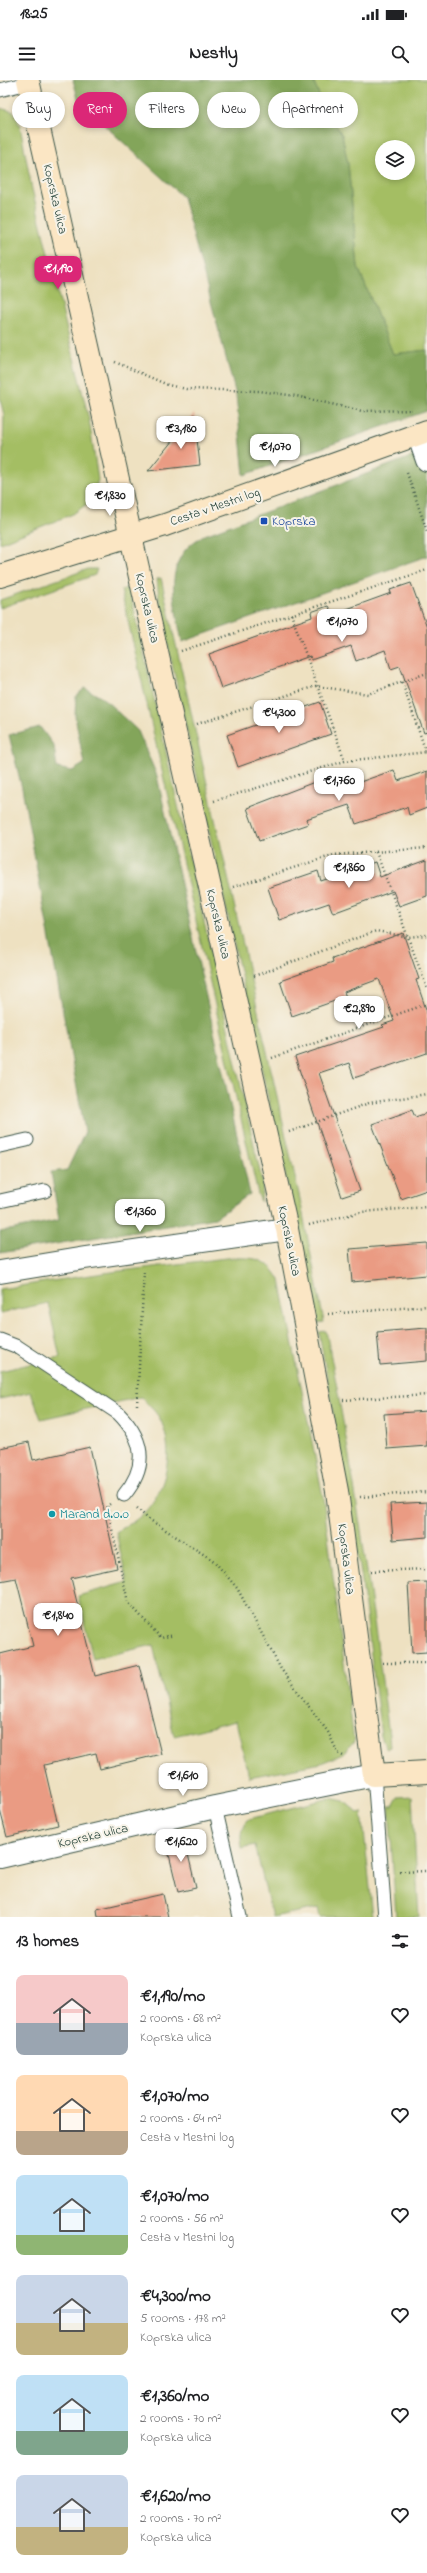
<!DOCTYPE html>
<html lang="en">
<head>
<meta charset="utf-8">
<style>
  :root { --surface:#fff; --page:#f6f6f6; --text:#202124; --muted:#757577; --accent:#db2777 }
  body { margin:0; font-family:"Indie Flower",sans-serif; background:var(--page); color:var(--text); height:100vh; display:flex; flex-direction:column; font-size:15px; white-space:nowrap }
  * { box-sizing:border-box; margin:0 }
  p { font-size:13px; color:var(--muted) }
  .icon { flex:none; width:22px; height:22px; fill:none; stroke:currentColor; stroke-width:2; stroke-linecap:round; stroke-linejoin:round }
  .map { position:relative; height:1837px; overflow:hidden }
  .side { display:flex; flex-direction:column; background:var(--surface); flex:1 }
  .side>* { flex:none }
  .top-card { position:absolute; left:12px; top:12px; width:403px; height:36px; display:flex; gap:8px }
  .tools { position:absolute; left:375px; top:60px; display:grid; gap:8px }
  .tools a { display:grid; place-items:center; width:40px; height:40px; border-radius:50%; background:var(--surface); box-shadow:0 2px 6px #0003; font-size:20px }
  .price { position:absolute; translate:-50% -34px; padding:0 9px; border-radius:8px; background:#fff; color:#222; font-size:13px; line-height:26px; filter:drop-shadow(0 1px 2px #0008) }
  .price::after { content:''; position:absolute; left:50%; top:24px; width:12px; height:9px; margin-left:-6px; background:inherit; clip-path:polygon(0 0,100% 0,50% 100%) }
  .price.selected { background:var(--accent); color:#fff }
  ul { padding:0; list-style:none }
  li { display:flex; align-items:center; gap:12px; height:100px; padding:0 16px }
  li span { display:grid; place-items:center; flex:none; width:112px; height:80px; border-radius:8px; color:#555 }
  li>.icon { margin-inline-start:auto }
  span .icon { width:48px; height:48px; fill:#fffc; stroke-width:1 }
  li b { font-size:17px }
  h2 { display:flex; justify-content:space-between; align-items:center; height:48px; padding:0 16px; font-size:17px }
  .tag { padding:0 14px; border-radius:18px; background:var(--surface); box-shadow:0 2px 6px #0003; font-size:14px; line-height:36px }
  .tag.selected { background:var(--accent); color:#fff }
  .status { display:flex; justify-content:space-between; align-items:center; height:28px; padding:0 20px; background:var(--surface); direction:ltr }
  .status svg { height:11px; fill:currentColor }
  header { display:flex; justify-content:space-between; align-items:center; height:52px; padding:0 16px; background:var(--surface); font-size:18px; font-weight:700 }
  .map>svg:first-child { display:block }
  .green { fill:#a4be64; stroke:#627e4c; fill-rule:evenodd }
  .forest { fill:#83a55a; stroke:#517147 }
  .building { fill:#ea9b83 }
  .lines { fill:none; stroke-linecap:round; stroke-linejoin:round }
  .lane-casing { stroke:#3e5649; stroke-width:15 }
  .street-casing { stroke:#3e5649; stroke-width:24 }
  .secondary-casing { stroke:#3e5649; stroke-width:24 }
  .path { stroke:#3e5649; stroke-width:2.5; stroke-dasharray:1 3; stroke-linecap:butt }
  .lane { stroke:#fff; stroke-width:13 }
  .street { stroke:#fff; stroke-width:22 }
  .secondary { stroke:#fbe6c4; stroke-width:22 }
  .transit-dot { fill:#1a4fb4; stroke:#f7f3e8; stroke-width:1.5 }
  .culture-dot { fill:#0f9aa8; stroke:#f7f3e8; stroke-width:1.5 }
  .labels { text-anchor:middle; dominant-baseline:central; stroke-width:4; stroke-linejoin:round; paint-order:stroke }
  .street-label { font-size:13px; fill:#1f3d34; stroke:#f7f3e8 }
  .transit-label { font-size:13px; fill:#164399; stroke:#f7f3e8; text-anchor:start }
  .culture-label { font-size:13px; fill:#0d838f; stroke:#f7f3e8; text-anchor:start }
</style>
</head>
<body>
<div class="status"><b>18:25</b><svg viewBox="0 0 49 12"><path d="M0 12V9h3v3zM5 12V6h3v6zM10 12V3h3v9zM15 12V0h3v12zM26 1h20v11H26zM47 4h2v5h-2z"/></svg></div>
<header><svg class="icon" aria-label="menu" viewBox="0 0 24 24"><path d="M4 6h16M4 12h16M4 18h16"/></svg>Nestly<svg class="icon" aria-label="search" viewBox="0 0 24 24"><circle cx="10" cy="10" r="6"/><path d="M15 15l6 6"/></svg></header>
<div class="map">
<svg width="427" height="1837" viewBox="0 0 427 1837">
  <rect width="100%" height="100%" fill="#f7f3e8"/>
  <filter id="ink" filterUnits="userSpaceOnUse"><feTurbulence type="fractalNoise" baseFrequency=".025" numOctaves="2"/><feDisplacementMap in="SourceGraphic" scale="8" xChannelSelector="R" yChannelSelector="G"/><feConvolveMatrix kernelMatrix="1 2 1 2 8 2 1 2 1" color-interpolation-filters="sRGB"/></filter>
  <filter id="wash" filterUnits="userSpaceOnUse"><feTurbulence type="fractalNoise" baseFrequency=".012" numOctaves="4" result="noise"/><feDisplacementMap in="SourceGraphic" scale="16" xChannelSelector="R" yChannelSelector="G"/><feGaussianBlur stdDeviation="0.9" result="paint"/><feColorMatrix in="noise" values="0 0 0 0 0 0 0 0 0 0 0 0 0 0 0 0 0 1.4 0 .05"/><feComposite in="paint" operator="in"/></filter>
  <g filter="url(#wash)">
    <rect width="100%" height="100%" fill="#eee1c1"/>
    <!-- green -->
    <g class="green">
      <path d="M313 0H427V270L393 274 358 187 348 84 342 55 322 22ZM382 67H408V93H382Z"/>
      <path d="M0 28 14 32 20 46 32 109 89 339 98 400 91 421 73 434 0 463 4 335 0 319Z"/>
      <path d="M88 489H97L95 495 0 528V520Z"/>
      <path d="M161 498 300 1119 324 1242 318 1243 160 529 157 499Z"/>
      <path d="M127 508 131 516 263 1105 261 1122 258 1114 121 510Z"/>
      <path d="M226 1178C252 1178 266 1175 280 1200L323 1417 354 1662 343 1674 321 1683 249 1697 236 1641 174 1656 153 1565 93 1579 78 1516 127 1502 116 1452C123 1448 131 1444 137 1439 165 1417 176 1374 161 1341 157 1332 147 1324 141 1317L41 1339 31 1312 0 1319V1291L60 1277 48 1223 0 1233V1209L104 1193Z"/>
      <path d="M326 1251C353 1385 372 1519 389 1655L390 1667 386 1669 381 1656 361 1493 319 1252Z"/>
      <path d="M412 1716 419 1837H396L389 1726H393L398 1717Z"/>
      <path d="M330 1718 344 1721 358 1733 362 1732 373 1837H320L318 1828 272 1837 255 1765 242 1768C240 1755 240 1748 249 1739Z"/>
    </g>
    <!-- forest -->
    <g class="forest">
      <path d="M73 0H313L322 22 342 55 348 84 358 187 393 274 427 270V331L244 395 236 315 183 117 79 22Z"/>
      <path d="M427 371V476L182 562C177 533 164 495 186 469 190 464 197 460 202 456Z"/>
      <path d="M85 608 104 619 138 651 157 696 250 1114 215 1138 0 1173V1152L59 1140 51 1092 67 1090 85 1052 22 708 9 655 40 647 54 666 57 688 72 691 84 684 75 636 76 616Z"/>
    </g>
    <g id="blocks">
      <!-- building -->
      <g class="building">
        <path d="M194 334 200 385 148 391Z"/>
        <path d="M411 503 427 547V652L424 653 400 586 391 589 385 570 356 581 351 566 311 580 310 576 221 608 209 574 312 537 311 532 328 526 333 534 391 513 390 510Z"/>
        <path d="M320 622 331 654 238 687 227 655Z"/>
        <path d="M394 690 398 701 427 691V728L409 735 407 727 356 744 349 725 306 739 308 744 259 761 247 728 338 693 343 708Z"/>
        <path d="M427 780V816L399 826 393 811 333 833 329 823 279 840 268 808 318 791 321 801 375 782 380 797Z"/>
        <path d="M403 853 419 899 416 900 427 932V973L354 998 349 983 319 993 360 1111 342 1117 295 977 384 947 382 945 394 941 379 899 344 912 346 917 292 936 280 901 333 882 332 878Z"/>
        <path d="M412 1030 415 1037 427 1033V1110L401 1119 372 1044Z"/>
        <path d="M427 1163V1195L352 1202 349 1169Z"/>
        <path d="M427 1248V1281L380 1285 377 1252Z"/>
        <path d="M427 1331V1366L387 1369 384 1334Z"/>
        <path d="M29 1362 33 1380 90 1367 117 1488 71 1498 95 1596 139 1585 161 1674 100 1689 96 1673 44 1685 58 1745 7 1757 0 1730V1574L33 1566 16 1498 0 1501V1368Z"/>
        <path d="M427 1422V1457L393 1460 390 1424Z"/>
        <path d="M427 1502V1572L412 1573 408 1503Z"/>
        <path d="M183 1753 196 1808 178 1812 165 1758Z"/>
        <path d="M163 1814 168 1837H98L97 1829Z"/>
      </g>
    </g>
  </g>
  <g filter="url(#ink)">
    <use href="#blocks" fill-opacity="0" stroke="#3e5649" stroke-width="1"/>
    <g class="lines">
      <!-- lane casing -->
      <g class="lane-casing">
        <g id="lane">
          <path d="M0 10 28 3"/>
          <path d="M0 1066 27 1060"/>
          <path d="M0 1121 45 1111"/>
          <path d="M0 1260 18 1267 118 1333C145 1360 148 1386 124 1415"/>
          <path d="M374 1695 385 1837"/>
          <path d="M215 1727 240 1837"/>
        </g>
      </g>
      <!-- street casing -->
      <g class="street-casing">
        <g id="street">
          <path d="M418 354 427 380"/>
          <path d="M0 1192 85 1178 287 1149"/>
          <path d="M0 1777 215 1727 374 1695"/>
        </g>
      </g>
      <!-- secondary casing -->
      <g class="secondary-casing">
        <g id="secondary">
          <path d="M28 0 287 1149 337 1411 374 1695 427 1692"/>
          <path d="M0 496 165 445 427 351"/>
        </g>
      </g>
      <!-- path -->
      <g class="path">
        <path d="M115 282 168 305 186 309 259 311 296 316 362 331 412 330"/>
        <path d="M407 393 427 451"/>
        <path d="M291 534 345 681"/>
        <path d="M181 571 427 490"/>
        <path d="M402 602 426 672"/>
        <path d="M197 644 316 606 368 614 427 593"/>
        <path d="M214 721 345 681 427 672"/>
        <path d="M376 772 427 908"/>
        <path d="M233 807 334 775 427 768"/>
        <path d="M254 896 376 851 408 857 427 855"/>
        <path d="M272 978 427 924"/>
        <path d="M289 1052 369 1023 427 1014"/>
        <path d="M309 1145 361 1132 427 1127"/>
        <path d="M328 1234 427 1226"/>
        <path d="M343 1320 427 1315"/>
        <path d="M137 1325 144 1192"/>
        <path d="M360 1417 427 1412"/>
        <path d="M110 1424 107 1426 128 1522 161 1558 174 1555"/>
        <path d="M137 1428 147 1438 214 1481 237 1508 281 1589 328 1652 338 1673 345 1677"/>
        <path d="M371 1491 427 1489"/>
        <path d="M383 1583H427"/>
        <path d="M400 1792 427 1791"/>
      </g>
      <!-- lane -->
      <use href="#lane" class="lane"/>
      <!-- street -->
      <use href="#street" class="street"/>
      <!-- secondary -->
      <use href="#secondary" class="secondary"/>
    </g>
  </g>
  <!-- markers -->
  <rect class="transit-dot" x="260" y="437" width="8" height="8" rx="2"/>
  <circle class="culture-dot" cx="52" cy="1434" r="4"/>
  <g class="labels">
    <!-- street labels -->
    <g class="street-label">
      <text transform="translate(55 119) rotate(77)">Koprska ulica</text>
      <text transform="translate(215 427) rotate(-19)">Cesta v Mestni log</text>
      <text transform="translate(147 528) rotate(77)">Koprska ulica</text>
      <text transform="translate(218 844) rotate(77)">Koprska ulica</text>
      <text transform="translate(289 1161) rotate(78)">Koprska ulica</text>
      <text transform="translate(346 1479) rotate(83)">Koprska ulica</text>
      <text transform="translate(93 1756) rotate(-13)">Koprska ulica</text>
    </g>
    <!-- transit labels -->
    <g class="transit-label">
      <text x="272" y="441">Koprska</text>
    </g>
    <!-- culture labels -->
    <g class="culture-label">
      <text x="60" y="1434">Marand d.o.o</text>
    </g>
  </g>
</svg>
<div class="tools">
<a><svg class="icon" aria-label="layers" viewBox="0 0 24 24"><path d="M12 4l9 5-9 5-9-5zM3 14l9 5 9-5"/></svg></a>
</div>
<b class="price selected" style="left:58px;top:210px">€1,190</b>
<b class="price" style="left:181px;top:370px">€3,180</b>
<b class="price" style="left:275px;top:388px">€1,070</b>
<b class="price" style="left:110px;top:437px">€1,830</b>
<b class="price" style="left:342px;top:563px">€1,070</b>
<b class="price" style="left:279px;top:654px">€4,300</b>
<b class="price" style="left:339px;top:722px">€1,760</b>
<b class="price" style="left:349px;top:809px">€1,860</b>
<b class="price" style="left:359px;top:950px">€2,890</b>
<b class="price" style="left:140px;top:1153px">€1,360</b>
<b class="price" style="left:58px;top:1557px">€1,840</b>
<b class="price" style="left:183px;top:1717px">€1,610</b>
<b class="price" style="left:181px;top:1783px">€1,620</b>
<div class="top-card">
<a class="tag">Buy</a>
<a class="tag selected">Rent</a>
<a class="tag">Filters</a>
<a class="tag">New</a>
<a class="tag">Apartment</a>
</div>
</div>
<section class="side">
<h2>13 homes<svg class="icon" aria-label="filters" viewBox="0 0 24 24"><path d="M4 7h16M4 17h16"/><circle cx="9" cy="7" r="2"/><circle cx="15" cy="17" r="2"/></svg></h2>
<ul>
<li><span style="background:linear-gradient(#f6c9c9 60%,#9aa5b1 0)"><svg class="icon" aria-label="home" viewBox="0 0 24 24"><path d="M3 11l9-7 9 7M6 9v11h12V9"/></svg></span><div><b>€1,190/mo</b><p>2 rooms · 68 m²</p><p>Koprska ulica</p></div><svg class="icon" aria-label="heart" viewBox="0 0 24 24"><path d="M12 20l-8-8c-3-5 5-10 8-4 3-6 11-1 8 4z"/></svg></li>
<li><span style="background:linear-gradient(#ffd9b3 70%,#b9a48a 0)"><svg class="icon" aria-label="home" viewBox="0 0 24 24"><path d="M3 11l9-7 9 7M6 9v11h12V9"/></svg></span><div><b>€1,070/mo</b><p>2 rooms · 64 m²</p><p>Cesta v Mestni log</p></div><svg class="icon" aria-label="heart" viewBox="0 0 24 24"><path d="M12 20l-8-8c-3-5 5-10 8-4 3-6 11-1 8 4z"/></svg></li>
<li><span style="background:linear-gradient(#bfe0f5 75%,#8fb573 0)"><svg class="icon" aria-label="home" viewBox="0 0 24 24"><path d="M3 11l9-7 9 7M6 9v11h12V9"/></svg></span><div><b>€1,070/mo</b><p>2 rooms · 56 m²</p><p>Cesta v Mestni log</p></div><svg class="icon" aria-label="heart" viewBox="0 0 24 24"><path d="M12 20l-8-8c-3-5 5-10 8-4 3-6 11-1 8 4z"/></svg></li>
<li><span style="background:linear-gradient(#c9d6e8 60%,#c2b280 0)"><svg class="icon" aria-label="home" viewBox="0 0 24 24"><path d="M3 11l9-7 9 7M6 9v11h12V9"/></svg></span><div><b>€4,300/mo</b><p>5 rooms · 178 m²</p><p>Koprska ulica</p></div><svg class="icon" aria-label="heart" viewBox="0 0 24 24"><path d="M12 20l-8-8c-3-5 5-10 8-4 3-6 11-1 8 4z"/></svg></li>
<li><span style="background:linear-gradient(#bfe0f5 70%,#7fa58c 0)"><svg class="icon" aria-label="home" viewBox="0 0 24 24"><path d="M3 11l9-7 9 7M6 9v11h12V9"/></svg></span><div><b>€1,360/mo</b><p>2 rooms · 70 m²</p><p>Koprska ulica</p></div><svg class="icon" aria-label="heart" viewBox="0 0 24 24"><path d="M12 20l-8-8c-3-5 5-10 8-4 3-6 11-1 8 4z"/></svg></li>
<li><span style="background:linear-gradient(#c9d6e8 65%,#c2b280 0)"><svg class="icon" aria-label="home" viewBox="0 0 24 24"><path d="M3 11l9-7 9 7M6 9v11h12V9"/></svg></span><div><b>€1,620/mo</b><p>2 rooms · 70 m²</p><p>Koprska ulica</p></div><svg class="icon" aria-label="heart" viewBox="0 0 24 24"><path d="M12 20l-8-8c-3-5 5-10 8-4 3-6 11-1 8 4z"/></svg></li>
</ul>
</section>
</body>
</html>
